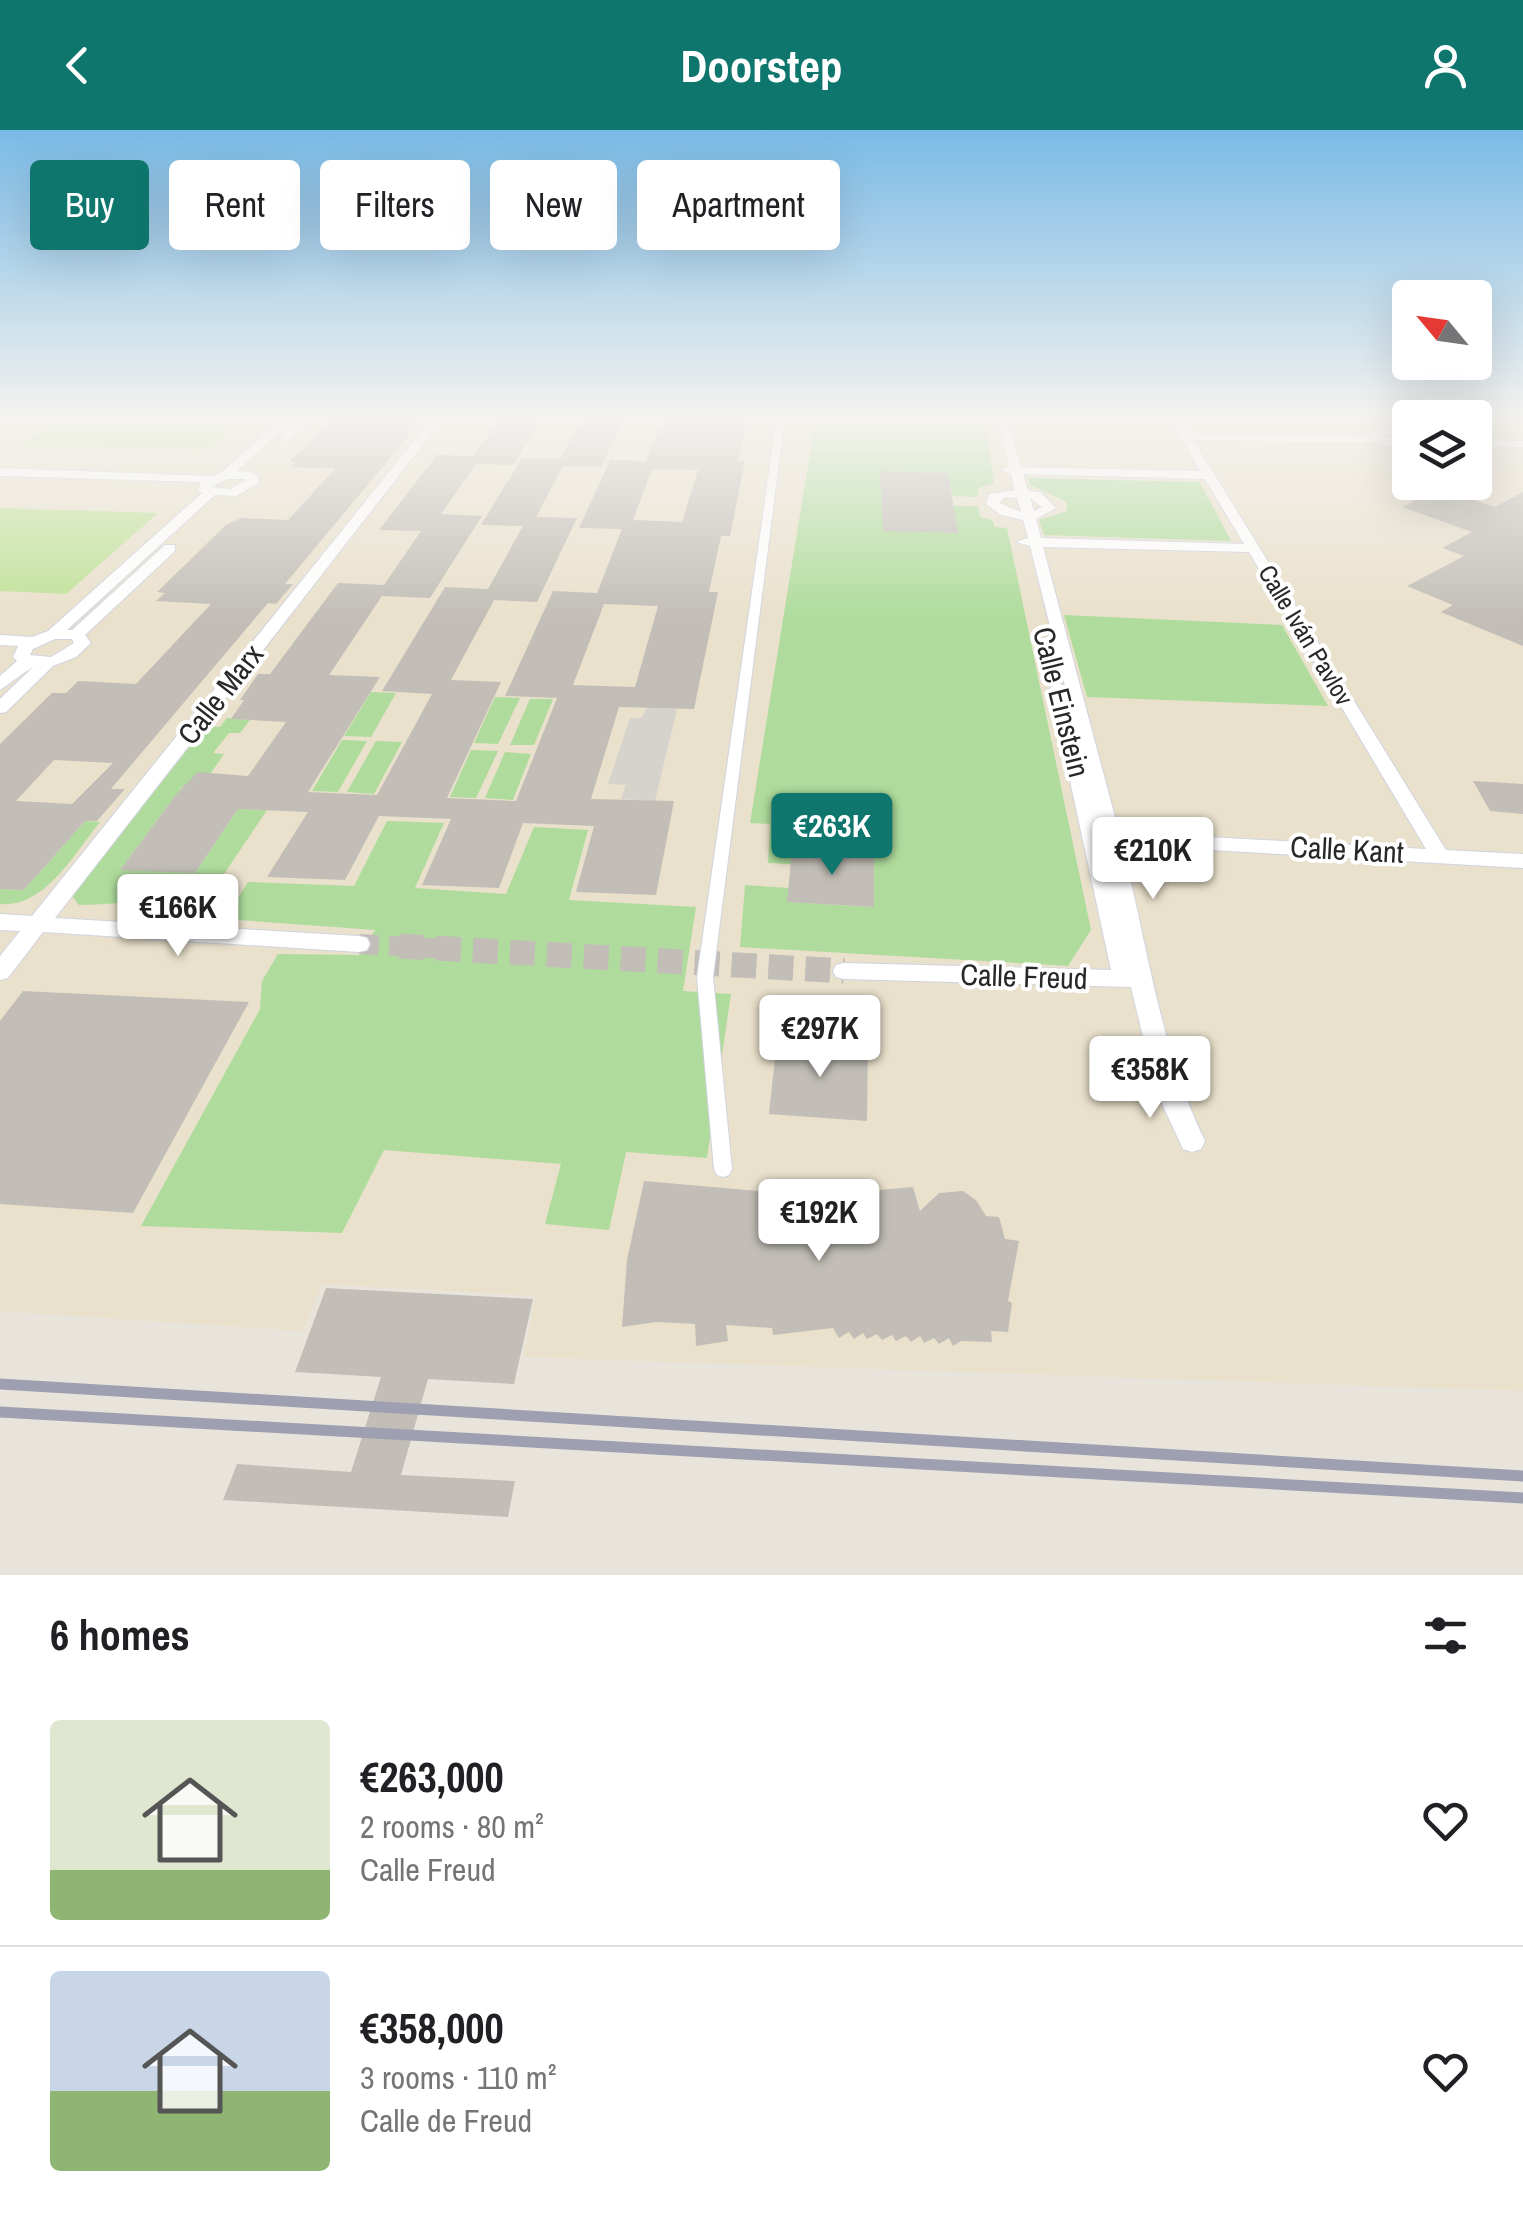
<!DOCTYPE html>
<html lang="en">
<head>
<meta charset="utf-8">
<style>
  :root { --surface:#fff; --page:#f2f2f2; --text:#202124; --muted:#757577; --line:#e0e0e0; --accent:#0f766e }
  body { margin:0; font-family:"Archivo Narrow",sans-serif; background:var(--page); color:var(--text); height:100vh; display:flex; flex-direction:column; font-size:38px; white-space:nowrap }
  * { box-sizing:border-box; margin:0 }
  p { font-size:32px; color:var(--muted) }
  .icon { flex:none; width:55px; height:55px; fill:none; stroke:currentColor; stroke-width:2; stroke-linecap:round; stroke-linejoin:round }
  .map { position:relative; height:1445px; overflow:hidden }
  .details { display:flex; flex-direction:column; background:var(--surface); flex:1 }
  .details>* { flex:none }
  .top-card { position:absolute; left:30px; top:30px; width:1000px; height:90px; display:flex; gap:20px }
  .needle { width:65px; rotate:299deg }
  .tools { position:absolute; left:1392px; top:150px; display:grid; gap:20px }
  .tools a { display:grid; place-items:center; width:100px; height:100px; border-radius:10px; background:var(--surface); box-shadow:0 10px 40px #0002; font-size:50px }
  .price { position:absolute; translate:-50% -85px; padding:0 22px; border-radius:10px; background:#fff; color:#222; font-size:32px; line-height:65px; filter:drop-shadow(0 2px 5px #0008) }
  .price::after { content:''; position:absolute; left:50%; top:60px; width:30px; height:22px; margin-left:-15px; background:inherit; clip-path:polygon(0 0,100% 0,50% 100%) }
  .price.selected { background:var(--accent); color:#fff }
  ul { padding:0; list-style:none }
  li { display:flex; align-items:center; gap:30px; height:250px; padding:0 50px }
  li+li { border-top:2px solid var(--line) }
  li span { display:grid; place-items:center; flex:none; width:280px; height:200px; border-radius:10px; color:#555 }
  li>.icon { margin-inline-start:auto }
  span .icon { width:120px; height:120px; fill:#fffc; stroke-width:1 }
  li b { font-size:42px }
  h2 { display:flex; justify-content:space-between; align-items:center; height:120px; padding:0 50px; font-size:42px }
  .tag { padding:0 35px; border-radius:10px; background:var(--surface); box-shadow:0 10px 40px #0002; font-size:35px; line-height:90px }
  .tag.selected { background:var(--accent); color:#fff }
  header { display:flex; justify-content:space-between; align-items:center; height:130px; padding:0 50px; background:var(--accent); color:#fff; font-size:45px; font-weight:700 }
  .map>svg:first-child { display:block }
  .education { fill:#eae1cc; fill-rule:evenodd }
  .green { fill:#afdc9c }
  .pitch { fill:#c0e298 }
  .plaza { fill:#d6d3cd }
  .building { fill:#c2beb7; fill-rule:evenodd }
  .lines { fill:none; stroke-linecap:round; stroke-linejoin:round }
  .minor-tunnel-far1 { stroke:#c2beb7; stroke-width:20; stroke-dasharray:20 10; stroke-linecap:butt }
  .minor-tunnel { stroke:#c2beb7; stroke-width:25; stroke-dasharray:25 12; stroke-linecap:butt }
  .pedestrian-casing { stroke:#d0d3e0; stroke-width:2 }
  .minor-casing { stroke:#d0d3e0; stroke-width:2 }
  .pedestrian { fill:#fff; fill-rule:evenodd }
  .minor { fill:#fff; fill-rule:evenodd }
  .rail { stroke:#9ea0b1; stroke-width:11 }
  .labels { text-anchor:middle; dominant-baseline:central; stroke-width:8; stroke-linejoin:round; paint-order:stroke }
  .far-street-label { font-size:25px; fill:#282828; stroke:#fff }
  .street-label { font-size:30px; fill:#282828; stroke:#fff }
</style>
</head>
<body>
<header><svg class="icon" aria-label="back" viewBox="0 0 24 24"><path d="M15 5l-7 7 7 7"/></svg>Doorstep<svg class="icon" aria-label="person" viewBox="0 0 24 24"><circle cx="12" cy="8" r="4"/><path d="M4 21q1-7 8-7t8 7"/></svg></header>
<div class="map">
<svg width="1523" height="1445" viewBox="0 0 1523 1445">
  <rect width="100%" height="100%" fill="#e9e4db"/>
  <!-- education -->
  <path class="education" d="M0 286H1523V1261L523 1227 536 1166 322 1154 303 1201 0 1181ZM1410 288H1475V352H1410Z"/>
  <!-- green -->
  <g class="green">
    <path d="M830 290 985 294 994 353 979 358 977 367 952 366 948 343 881 341 953 376H978L980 387 992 390 995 397 1007 398 1091 800 1068 836 740 817 745 755 789 758 788 772 873 777V723L793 720 791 734 768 733 770 694 750 693 814 298Z"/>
    <path d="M1028 348 1200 352 1231 411 1044 405 1039 390 1067 381V372L1030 355Z"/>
    <path d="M1064 485 1282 495 1328 576 1087 567Z"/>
    <path d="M371 562 396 563 371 607 344 606Z"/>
    <path d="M495 567 520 568 498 614 474 613Z"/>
    <path d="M530 569H553L534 615H510Z"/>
    <path d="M227 588 250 590 240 603H229L213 623 224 624 211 643 182 657 121 739 195 743 238 679 267 680 212 762C166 765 125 775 79 775L72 766 206 596 220 597Z"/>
    <path d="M342 610 367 611 338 662 312 661Z"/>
    <path d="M376 611 402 612 374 664 347 662Z"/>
    <path d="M471 620 498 621 476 668 450 667Z"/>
    <path d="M505 622 531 624 513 670 485 668Z"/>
    <path d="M85 691 100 692C74 724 45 778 0 774V759L24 760Z"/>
    <path d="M387 691 444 693 415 758 506 764 534 697 588 700 569 770 696 777 683 861 731 864 707 1028 626 1022 609 1100 545 1094 561 1034 384 1020 342 1103 141 1096 260 879 262 851 278 824 359 825 375 800 225 789 248 752 354 756Z"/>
  </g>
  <!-- pitch -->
  <g class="pitch">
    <path d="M64 286H248L206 320 20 315Z"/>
    <path d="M0 378 158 383 66 464 0 461Z"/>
  </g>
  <!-- plaza -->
  <path class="plaza" d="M647 577 677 579 655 671 621 669 626 655 608 654 630 588H642Z"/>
  <!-- building -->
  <g class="building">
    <path d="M336 286H425L285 454H293L276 474 268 473 111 659H125L97 691H85L24 760 0 759V614L52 563H66L78 551 136 554 211 474 156 471 165 463 157 462 226 395 241 388 288 390 335 339 291 337 297 332H289ZM54 630 113 633 72 674 16 671Z"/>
    <path d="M502 286H543L513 335 476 334 441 384 482 386 430 468 382 466 329 545 380 547 308 662 377 665 432 564 382 561 445 457 488 459 523 396 481 395 522 328 560 329 583 286H625L601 337 563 336 536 387 577 388 537 472 494 470 451 550 501 552 447 668 516 671 557 568 505 566 553 461 597 463 622 399 579 398 610 330 646 331 663 286H749L738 331H745L730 406H721L709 462H718L694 579 619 577 591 669 674 671 656 765 576 762 594 696 523 693 499 758 422 755 451 689 379 686 345 750 267 747 308 682 238 679 195 743 120 740 178 662 198 642 248 646 286 592 231 589 244 570H240L258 544H270L338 453 384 455 421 401 379 400 437 325 473 326ZM652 339 698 340 682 392 633 390ZM604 474 658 476 635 557 573 555Z"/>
    <path d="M880 341 948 343 958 403 883 401Z"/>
    <path d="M1441 358 1495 377 1523 362V516L1441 482 1453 475 1407 456 1464 426 1442 418 1472 402 1402 377Z"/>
    <path d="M1473 651 1523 654V684L1490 681Z"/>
    <path d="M792 720 874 723V777L787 772Z"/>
    <path d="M23 861 249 872 133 1083 0 1074V891Z"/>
    <path d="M777 909 868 914 867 991 769 984Z"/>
    <path d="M644 1051 814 1066 913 1057 920 1081 939 1063 963 1061 976 1070 986 1086 999 1087 1005 1109 1019 1111 1008 1171 1012 1173 1008 1202 991 1201 992 1212 961 1211 953 1216 949 1208 939 1214 934 1208 924 1213 920 1206 911 1212 906 1206 896 1211 892 1205 882 1210 877 1204 867 1209 863 1203 854 1209 849 1202 839 1208 833 1198 773 1205 772 1198 726 1195 728 1211 696 1216 695 1194 656 1192 622 1197 627 1130Z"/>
    <path d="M326 1158 533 1169 514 1254 428 1249 401 1345 515 1351 508 1387 223 1370 237 1334 351 1342 381 1247 295 1242Z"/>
  </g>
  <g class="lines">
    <!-- minor-tunnel-far1 -->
    <path class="minor-tunnel-far1" d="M359 814 444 819"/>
    <!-- minor-tunnel -->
    <path class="minor-tunnel" d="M399 816 844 841"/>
    <!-- pedestrian casing -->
    <g class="pedestrian-casing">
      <path id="pedestrian" d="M777 286H785L713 847 732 1039 729 1045 723 1047 717 1045 714 1039 697 847Z"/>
    </g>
    <!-- minor casing -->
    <g class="minor-casing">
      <g id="minor">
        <path d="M285 286H297L237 341 251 342 258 347V353L237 366 215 365 67 500H72L165 415H175V421L85 505 91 513 76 527 53 536 6 582 0 583V569L34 536 0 560V546L17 531 13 527 18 516 0 515V505L32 507 48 501 202 363 198 360 201 352 0 346V338L213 346 222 342ZM227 349H244L246 350 231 359 211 357ZM55 509H72L74 513 51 527 30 525 33 519Z"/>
        <path d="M303 286H315L289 311H281V307Z"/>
        <path d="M434 286H445L55 788 359 806 367 808 370 814 367 820 359 822 43 802 8 848 0 850V826L20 801 0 800V784L32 786Z"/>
        <path d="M996 286H1006L1021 337 1200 341 1168 286H1179L1189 303 1365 306 1383 298 1406 302 1410 314 1388 316 1378 313 1193 310 1446 720 1523 724V738L1122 715C1148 816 1159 916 1205 1011L1201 1019 1192 1022 1183 1019 1156 961 1131 857 844 849 836 847 833 841 836 835 844 833 1111 840 1050 558 1058 553 1065 556 1030 416 1016 412 1028 408 1023 390 1001 385 986 374 989 364 1015 360 1011 344 1001 340 1009 336ZM1384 305 1398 307 1400 308 1380 306ZM1023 344 1205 349 1244 414 1041 408 1036 389 1056 378 1040 362 1028 361ZM1005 367 1017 368 1021 382 999 373ZM1030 368 1042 377 1034 381ZM1043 417 1249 422 1426 719 1119 702Z"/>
        <path d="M1475 310 1523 311V317L1475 316Z"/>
      </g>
    </g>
    <!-- pedestrian -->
    <use href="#pedestrian" class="pedestrian"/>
    <!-- minor -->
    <use href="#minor" class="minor"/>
    <!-- rail -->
    <g class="rail">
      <path d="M0 1254 1523 1346"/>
      <path d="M0 1282 1523 1368"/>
    </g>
  </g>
  <!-- sky -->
  <linearGradient id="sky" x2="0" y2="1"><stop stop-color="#7abae6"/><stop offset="0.59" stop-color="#f5f3ef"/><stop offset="1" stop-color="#f5f3ef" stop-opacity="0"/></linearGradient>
  <rect width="1523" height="488" fill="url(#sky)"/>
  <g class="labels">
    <!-- far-street labels -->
    <g class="far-street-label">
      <text transform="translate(1306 505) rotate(59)">Calle Iván Pavlov</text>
    </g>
    <!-- street labels -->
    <g class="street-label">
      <text transform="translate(220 564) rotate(-52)">Calle Marx</text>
      <text transform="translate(1062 572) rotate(76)">Calle Einstein</text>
      <text transform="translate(1347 719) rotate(3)">Calle Kant</text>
      <text transform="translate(1024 846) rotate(2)">Calle Freud</text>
    </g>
  </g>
</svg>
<div class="tools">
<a><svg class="needle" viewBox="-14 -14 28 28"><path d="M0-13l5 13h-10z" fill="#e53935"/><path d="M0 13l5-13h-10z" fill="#757577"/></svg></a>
<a><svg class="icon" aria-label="layers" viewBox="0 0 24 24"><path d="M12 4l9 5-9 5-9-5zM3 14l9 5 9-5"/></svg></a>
</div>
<b class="price selected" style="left:832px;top:748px">€263K</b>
<b class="price" style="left:1153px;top:772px">€210K</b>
<b class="price" style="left:178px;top:829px">€166K</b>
<b class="price" style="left:820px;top:950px">€297K</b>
<b class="price" style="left:1150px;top:991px">€358K</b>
<b class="price" style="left:819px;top:1134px">€192K</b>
<div class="top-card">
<a class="tag selected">Buy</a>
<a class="tag">Rent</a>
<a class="tag">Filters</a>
<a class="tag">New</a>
<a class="tag">Apartment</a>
</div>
</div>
<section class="details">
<h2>6 homes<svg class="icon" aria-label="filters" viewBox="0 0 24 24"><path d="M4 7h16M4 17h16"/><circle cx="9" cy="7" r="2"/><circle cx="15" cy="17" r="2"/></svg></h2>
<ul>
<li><span style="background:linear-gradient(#dfe7d0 75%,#8fb573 0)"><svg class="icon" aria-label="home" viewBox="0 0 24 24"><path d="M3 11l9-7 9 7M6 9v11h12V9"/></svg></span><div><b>€263,000</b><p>2 rooms · 80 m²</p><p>Calle Freud</p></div><svg class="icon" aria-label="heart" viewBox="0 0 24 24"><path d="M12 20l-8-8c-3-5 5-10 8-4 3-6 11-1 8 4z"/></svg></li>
<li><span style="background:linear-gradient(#c9d6e8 60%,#8fb573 0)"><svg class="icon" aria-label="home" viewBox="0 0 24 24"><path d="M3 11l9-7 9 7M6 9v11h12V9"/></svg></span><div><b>€358,000</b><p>3 rooms · 110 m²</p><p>Calle de Freud</p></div><svg class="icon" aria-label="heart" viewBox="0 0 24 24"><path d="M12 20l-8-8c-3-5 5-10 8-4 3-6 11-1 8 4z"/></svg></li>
</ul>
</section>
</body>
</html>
